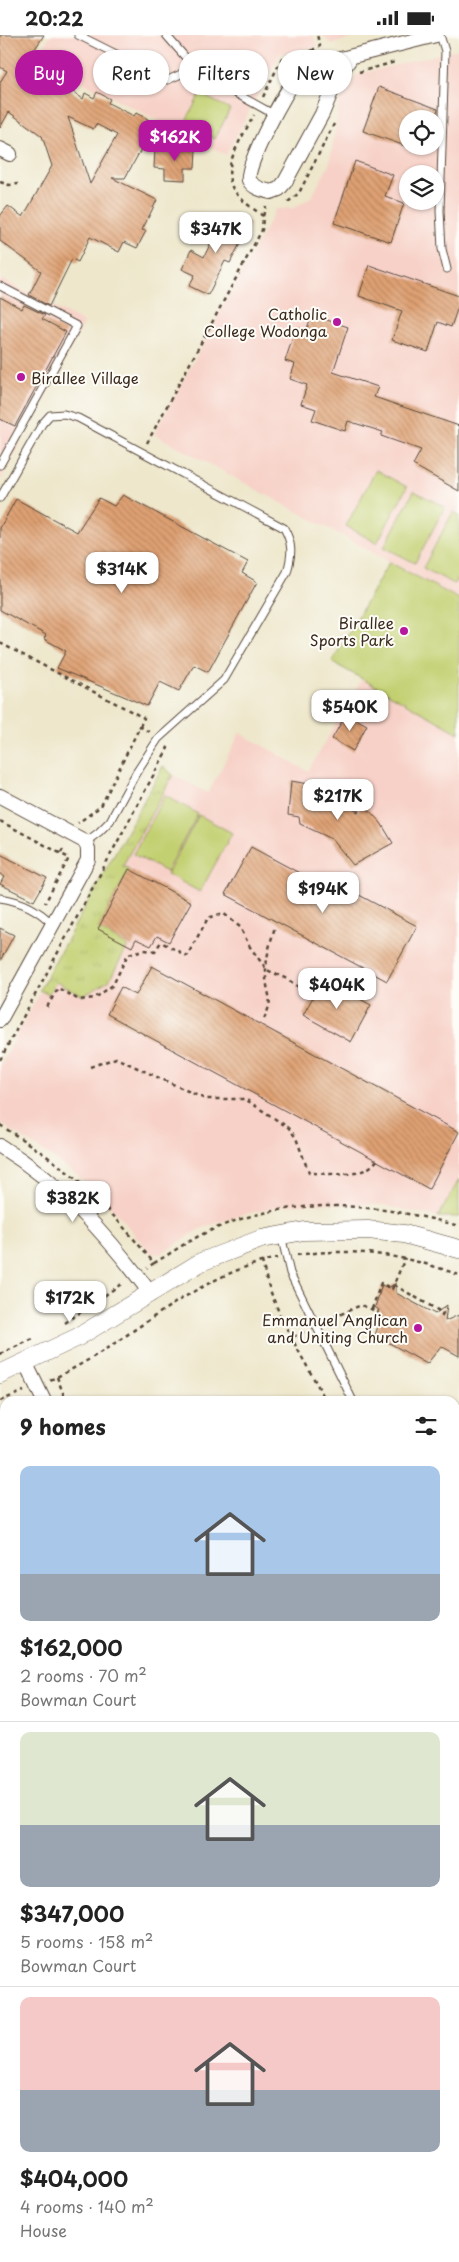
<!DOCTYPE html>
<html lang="en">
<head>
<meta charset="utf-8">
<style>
  :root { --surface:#fff; --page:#f6f6f6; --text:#222; --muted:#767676; --line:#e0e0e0; --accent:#b5179e }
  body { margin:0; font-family:"Playpen Sans",sans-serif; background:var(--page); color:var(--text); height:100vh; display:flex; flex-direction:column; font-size:19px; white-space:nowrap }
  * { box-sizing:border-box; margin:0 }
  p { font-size:16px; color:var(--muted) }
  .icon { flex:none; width:28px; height:28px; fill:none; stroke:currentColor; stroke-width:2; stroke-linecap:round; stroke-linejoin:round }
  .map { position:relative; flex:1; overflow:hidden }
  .drawer { position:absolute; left:0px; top:1361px; width:460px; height:866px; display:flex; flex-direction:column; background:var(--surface); border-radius:15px 15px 0 0; box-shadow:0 1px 4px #0004 }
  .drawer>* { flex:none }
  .top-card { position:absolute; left:15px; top:15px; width:430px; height:45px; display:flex; gap:10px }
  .fabs { position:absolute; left:399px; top:75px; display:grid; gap:10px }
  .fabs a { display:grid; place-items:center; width:45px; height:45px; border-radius:50%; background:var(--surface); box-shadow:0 1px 4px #0004; font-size:25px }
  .price { position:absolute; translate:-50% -42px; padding:0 11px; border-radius:10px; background:#fff; color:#222; font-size:16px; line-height:32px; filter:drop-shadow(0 1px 2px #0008) }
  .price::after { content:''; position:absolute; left:50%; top:30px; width:15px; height:11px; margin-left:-8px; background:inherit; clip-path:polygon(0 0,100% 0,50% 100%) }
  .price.selected { background:var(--accent); color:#fff }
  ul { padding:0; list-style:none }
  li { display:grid; align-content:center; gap:10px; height:265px; padding:0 20px }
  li+li { border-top:1px solid var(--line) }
  li span { display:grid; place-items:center; height:155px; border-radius:10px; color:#555 }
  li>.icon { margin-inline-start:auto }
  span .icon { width:90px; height:90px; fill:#fffc; stroke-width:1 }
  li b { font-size:21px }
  h2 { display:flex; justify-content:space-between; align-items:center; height:60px; padding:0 20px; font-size:21px }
  .pill { padding:0 18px; border-radius:22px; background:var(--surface); box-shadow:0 1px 4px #0004; font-size:18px; line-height:45px }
  .pill.selected { background:var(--accent); color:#fff }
  .status { display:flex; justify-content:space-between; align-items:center; height:35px; padding:0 25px; background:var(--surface); direction:ltr }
  .status svg { height:14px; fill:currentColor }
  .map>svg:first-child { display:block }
  .built { fill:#f7d1c7; fill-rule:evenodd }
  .grass { fill:url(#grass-tufts); stroke:#7f7d48 }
  .pitch { fill:#c3d071; stroke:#7f7d48 }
  .building { fill:url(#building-back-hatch); fill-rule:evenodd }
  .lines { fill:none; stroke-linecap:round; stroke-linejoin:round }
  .service-casing { stroke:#564638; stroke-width:9 }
  .minor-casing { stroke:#564638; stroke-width:16 }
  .tertiary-casing { stroke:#564638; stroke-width:19 }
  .path { stroke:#564638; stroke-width:2.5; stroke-dasharray:4 4; stroke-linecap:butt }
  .service { stroke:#fff; stroke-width:7 }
  .minor { stroke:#fff; stroke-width:14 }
  .tertiary { stroke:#fff; stroke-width:18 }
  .poi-dot { fill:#b5179e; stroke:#fdfcf7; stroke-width:2 }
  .labels { text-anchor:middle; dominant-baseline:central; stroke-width:4; stroke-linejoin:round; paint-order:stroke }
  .poi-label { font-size:15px; fill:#3b2a1e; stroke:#fdfcf7; text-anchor:end }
</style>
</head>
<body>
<div class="status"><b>20:22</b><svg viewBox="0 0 49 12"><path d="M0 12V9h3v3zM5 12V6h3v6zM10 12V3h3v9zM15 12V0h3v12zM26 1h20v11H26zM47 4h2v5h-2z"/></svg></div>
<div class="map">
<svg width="459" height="2227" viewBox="0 0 459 2227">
  <defs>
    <pattern id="grass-tufts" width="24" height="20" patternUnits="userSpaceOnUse" patternTransform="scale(1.25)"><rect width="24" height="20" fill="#c3d071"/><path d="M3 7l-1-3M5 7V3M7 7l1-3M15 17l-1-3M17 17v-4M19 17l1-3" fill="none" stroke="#a8b361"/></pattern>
    <pattern id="building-back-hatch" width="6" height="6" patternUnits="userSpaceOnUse" patternTransform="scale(1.25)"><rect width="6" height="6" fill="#dfa173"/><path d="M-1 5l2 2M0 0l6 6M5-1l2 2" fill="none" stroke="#b6835e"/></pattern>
  </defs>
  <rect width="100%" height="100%" fill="#fdfcf7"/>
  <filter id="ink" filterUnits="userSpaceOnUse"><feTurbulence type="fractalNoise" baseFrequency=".02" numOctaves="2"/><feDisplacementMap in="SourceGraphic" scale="10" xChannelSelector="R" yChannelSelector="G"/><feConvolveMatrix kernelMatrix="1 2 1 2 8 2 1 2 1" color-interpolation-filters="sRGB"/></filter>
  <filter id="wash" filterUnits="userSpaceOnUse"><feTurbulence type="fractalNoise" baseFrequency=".0096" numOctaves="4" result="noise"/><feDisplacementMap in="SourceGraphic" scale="20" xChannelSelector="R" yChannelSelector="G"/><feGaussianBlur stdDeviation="1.12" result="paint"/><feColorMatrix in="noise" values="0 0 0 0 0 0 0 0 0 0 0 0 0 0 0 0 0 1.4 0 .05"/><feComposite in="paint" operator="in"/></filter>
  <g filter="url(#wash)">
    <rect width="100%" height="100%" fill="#eee7cc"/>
    <!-- built -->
    <g class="built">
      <path d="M50 0H313L317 12 280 19 226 120 37 24Z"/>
      <path d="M322 0H364L331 9Z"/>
      <path d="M459 14V564L154 399 276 174 294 173 312 161 329 130 340 65 346 52 356 40ZM408 84H435V111H408ZM408 139H435V166H408Z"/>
      <path d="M0 243 84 288 0 446Z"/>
      <path d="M362 644 459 698V1145L438 1182 383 1170 318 1168 281 1171 241 1180 200 1194 160 1219 150 1218 118 1180 75 1138 0 1088V1031L163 731 173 740 208 758 240 698 308 736Z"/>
    </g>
    <!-- grass -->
    <g class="grass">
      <path d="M163 731 173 740 123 830 129 834 98 894 128 911 109 946 83 961 56 947 48 959 39 955Z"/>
      <path d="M459 1536V1564L455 1566V1538Z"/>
      <path d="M5 1841V1988L0 1991V1845Z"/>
    </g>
    <!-- pitch -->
    <g class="pitch">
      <path d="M200 59 230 74 215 104 185 88Z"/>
      <path d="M376 435 407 452 377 508 346 491Z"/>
      <path d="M414 456 445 472 415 528 384 512Z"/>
      <path d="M453 477 459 480V541L454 549 423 533Z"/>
      <path d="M389 527 459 564V698L332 627Z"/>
      <path d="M165 760 198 779 166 837 133 819Z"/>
      <path d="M199 780 232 798 200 857 167 839Z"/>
      <path d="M459 1145V1182H438Z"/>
    </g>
    <g id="blocks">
      <!-- building -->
      <g class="building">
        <path d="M0 0H44L29 23 32 24 28 32 48 47 52 42 83 64 85 58 94 63 97 57 110 64 108 68 134 81 136 78 148 84 145 89 150 91 138 113H142L125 143H112L157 165 142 195 146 196 137 213 124 207 119 217 90 202 78 227 72 224 49 271 29 260 41 236 0 206V181L8 171 23 182 52 131 42 101 9 77 0 93V47L7 36 0 32ZM68 82 93 94 96 89 117 100 90 149Z"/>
        <path d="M379 52 438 74 434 84H408V112L363 96Z"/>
        <path d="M155 114 196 115 195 133H185V145L165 144V134L154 133Z"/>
        <path d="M355 126 393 140 385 161 404 168 391 207 334 188Z"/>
        <path d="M234 181 250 189 230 228 225 226 208 260 189 251 195 240 182 234 191 215 204 222 214 201 210 199 217 184 229 190Z"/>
        <path d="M369 230 459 261V269L451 292 438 287 428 317 392 305 402 276 359 261Z"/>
        <path d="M0 262 22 274 24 270 45 280 42 284 66 297 15 391 0 384Z"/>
        <path d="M312 280 348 292 333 337 378 352 374 362 459 391V456L413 430 421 415 381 401 383 397 348 386 345 396 312 385 316 374 301 369 307 350 290 344 295 329 285 326 296 293 306 296Z"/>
        <path d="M123 460 248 527 242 538 257 547 208 637 194 630 179 656 160 647 147 671 57 633 66 616 44 604 46 600 0 575V493L16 464 77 497 99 463 114 471Z"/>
        <path d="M346 679 367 690 353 716 332 704Z"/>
        <path d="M291 746 309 749 335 758 334 762 358 777 363 769 381 788 393 808 353 830 332 804 300 789 299 782 288 780Z"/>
        <path d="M251 812 355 868 359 860 417 891 387 946 225 859Z"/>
        <path d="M0 819 47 843 34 866 0 849 4 842 0 839Z"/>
        <path d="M129 834 191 867 169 907 157 901 151 911 136 904 132 912 98 894Z"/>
        <path d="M0 893 14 900 0 926Z"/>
        <path d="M152 931 459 1097 429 1154 107 979 121 952 136 960Z"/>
        <path d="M323 944 371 970 351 1007 303 980Z"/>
        <path d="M396 1248V1258L435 1279 447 1270 445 1286 459 1280V1321L441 1311 427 1329 375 1300 381 1283 377 1281 379 1275 375 1272 382 1250 388 1253Z"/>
      </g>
    </g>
  </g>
  <g filter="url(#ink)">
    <use href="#blocks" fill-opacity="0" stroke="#564638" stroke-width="1"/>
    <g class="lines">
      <!-- service casing -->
      <g class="service-casing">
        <g id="service">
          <path d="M78 0 168 45 181 39 190 28"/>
          <path d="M166 0 199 38 275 80"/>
          <path d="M440 0 445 16 440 176 442 214 447 234"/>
          <path d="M0 251 77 291 0 430"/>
          <path d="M0 463 42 389 50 380 64 379 78 383 284 493C293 509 292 520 287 537L224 645 158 704 136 738 110 786 99 797 86 807"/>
          <path d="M0 863C21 866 38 874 52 889"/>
          <path d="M281 1200 290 1238 353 1366"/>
        </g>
      </g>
      <!-- minor casing -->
      <g class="minor-casing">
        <g id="minor">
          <path d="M351 22 336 45 322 79 285 147 279 154 271 157C263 155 253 153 249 145 244 133 287 53 297 42 302 36 310 33 317 30L436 0"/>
          <path d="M0 114 10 119"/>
          <path d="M0 761 86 807 88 814V825L0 985"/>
          <path d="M0 1111C62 1149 108 1201 151 1259"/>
          <path d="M25 1327 44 1366"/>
          <path d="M0 1644 5 1647"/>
          <path d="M0 1821 5 1818"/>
          <path d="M455 1882 459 1886"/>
          <path d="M0 2003 5 2000"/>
          <path d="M455 2027 459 2023"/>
          <path d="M455 2056 459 2061"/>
          <path d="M0 2096 5 2100"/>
          <path d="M208 2222 215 2227"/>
          <path d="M247 2227 250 2222"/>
        </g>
      </g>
      <!-- tertiary casing -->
      <g class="tertiary-casing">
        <path id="tertiary" d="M0 1339 78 1302 201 1227 261 1204 304 1196 368 1195 404 1199 459 1214"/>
      </g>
      <!-- path -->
      <g class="path">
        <path d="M314 17V14L320 11 317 0"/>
        <path d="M359 37 395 27"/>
        <path d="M263 62 282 23 313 15"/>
        <path d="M0 147 9 150 18 149"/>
        <path d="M288 167 299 158 334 89"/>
        <path d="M263 181 266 171"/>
        <path d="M147 408 262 195 263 181C254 174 243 167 236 158 217 135 243 102 254 80"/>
        <path d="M0 608 144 683 101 771 78 788"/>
        <path d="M139 691 149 697"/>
        <path d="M0 786 69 823 45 868"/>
        <path d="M61 818 64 812"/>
        <path d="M47 972 58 953 79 965 95 963 113 950 128 919 144 915 155 916 161 907 187 921 208 883 223 878 240 892 250 912 267 935 287 944 303 955"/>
        <path d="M264 984C274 963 268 964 266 943 265 926 270 908 275 892"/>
        <path d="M0 1025 168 713 166 712"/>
        <path d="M90 1032 116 1023 205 1064H245L289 1093 296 1103 309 1138C331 1138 363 1145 377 1125"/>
        <path d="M0 1090C28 1108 56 1126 81 1149 108 1172 131 1201 154 1228L147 1233"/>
        <path d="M297 1220C354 1212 406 1220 459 1240"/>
        <path d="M262 1226C272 1276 303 1322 326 1366"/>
        <path d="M154 1228C170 1219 186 1207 203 1199 286 1159 373 1167 459 1191"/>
        <path d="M394 1250 443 1278 440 1283"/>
        <path d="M372 1274 381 1248 392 1254 405 1223"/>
        <path d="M326 1286 361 1270 378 1277"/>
        <path d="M65 1288 124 1247"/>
        <path d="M293 1302 307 1295"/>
        <path d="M0 1319 33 1304"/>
        <path d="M57 1342 66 1366"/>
        <path d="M50 1345C130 1309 186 1243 277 1223"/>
        <path d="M0 1366 24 1356"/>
        <path d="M455 1552 459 1551"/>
        <path d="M455 1595 459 1600"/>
        <path d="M0 1622 5 1625"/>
        <path d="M0 1664 5 1667"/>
        <path d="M0 1800 5 1796"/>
        <path d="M455 1856 459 1860"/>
        <path d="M455 1907 459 1911"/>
        <path d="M0 1916 5 1913"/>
        <path d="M455 1994 459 1991"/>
        <path d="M455 2092 459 2100"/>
        <path d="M0 2119 5 2121"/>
        <path d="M176 2222 182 2227"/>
        <path d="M278 2227 281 2222"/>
      </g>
      <!-- service -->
      <use href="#service" class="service"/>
      <!-- minor -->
      <use href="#minor" class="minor"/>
      <!-- tertiary -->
      <use href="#tertiary" class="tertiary"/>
    </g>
  </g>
  <!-- markers -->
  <g class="poi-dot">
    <circle cx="337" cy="287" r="5"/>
    <circle cx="21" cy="342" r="5"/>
    <circle cx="404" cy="596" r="5"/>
    <circle cx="418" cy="1293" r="5"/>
  </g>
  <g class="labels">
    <!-- poi labels -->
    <g class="poi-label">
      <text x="327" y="278">Catholic<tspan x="327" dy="17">College Wodonga</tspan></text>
      <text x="31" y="342" text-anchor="start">Birallee Village</text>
      <text x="394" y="587">Birallee<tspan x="394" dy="17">Sports Park</tspan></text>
      <text x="408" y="1284">Emmanuel Anglican<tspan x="408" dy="17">and Uniting Church</tspan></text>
    </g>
  </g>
</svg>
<div class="fabs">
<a><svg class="icon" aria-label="locate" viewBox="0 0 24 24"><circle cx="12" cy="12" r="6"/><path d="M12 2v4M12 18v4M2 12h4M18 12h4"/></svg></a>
<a><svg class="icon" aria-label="layers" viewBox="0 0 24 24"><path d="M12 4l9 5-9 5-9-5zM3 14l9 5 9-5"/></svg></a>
</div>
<b class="price selected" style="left:175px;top:127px">$162K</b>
<b class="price" style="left:216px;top:219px">$347K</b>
<b class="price" style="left:122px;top:559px">$314K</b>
<b class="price" style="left:350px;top:697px">$540K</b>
<b class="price" style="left:338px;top:786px">$217K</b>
<b class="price" style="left:323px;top:879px">$194K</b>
<b class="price" style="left:337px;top:975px">$404K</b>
<b class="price" style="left:73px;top:1188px">$382K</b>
<b class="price" style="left:70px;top:1288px">$172K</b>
<div class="top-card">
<a class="pill selected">Buy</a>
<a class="pill">Rent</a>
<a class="pill">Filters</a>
<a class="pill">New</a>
</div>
<section class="drawer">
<h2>9 homes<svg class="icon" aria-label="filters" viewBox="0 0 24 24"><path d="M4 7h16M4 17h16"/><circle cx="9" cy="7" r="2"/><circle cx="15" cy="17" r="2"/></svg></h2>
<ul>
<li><span style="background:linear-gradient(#a9c7e8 70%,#9aa5b1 0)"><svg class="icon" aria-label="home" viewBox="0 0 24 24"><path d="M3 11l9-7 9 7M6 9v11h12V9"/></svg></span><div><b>$162,000</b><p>2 rooms · 70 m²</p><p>Bowman Court</p></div></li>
<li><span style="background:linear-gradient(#dfe7d0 60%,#9aa5b1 0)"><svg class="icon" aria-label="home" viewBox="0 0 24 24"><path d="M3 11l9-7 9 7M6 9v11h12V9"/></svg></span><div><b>$347,000</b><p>5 rooms · 158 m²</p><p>Bowman Court</p></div></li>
<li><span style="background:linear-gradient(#f6c9c9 60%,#9aa5b1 0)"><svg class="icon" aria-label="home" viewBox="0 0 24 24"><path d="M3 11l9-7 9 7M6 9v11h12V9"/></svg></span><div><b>$404,000</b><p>4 rooms · 140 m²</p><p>House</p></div></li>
</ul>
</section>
</div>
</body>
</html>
